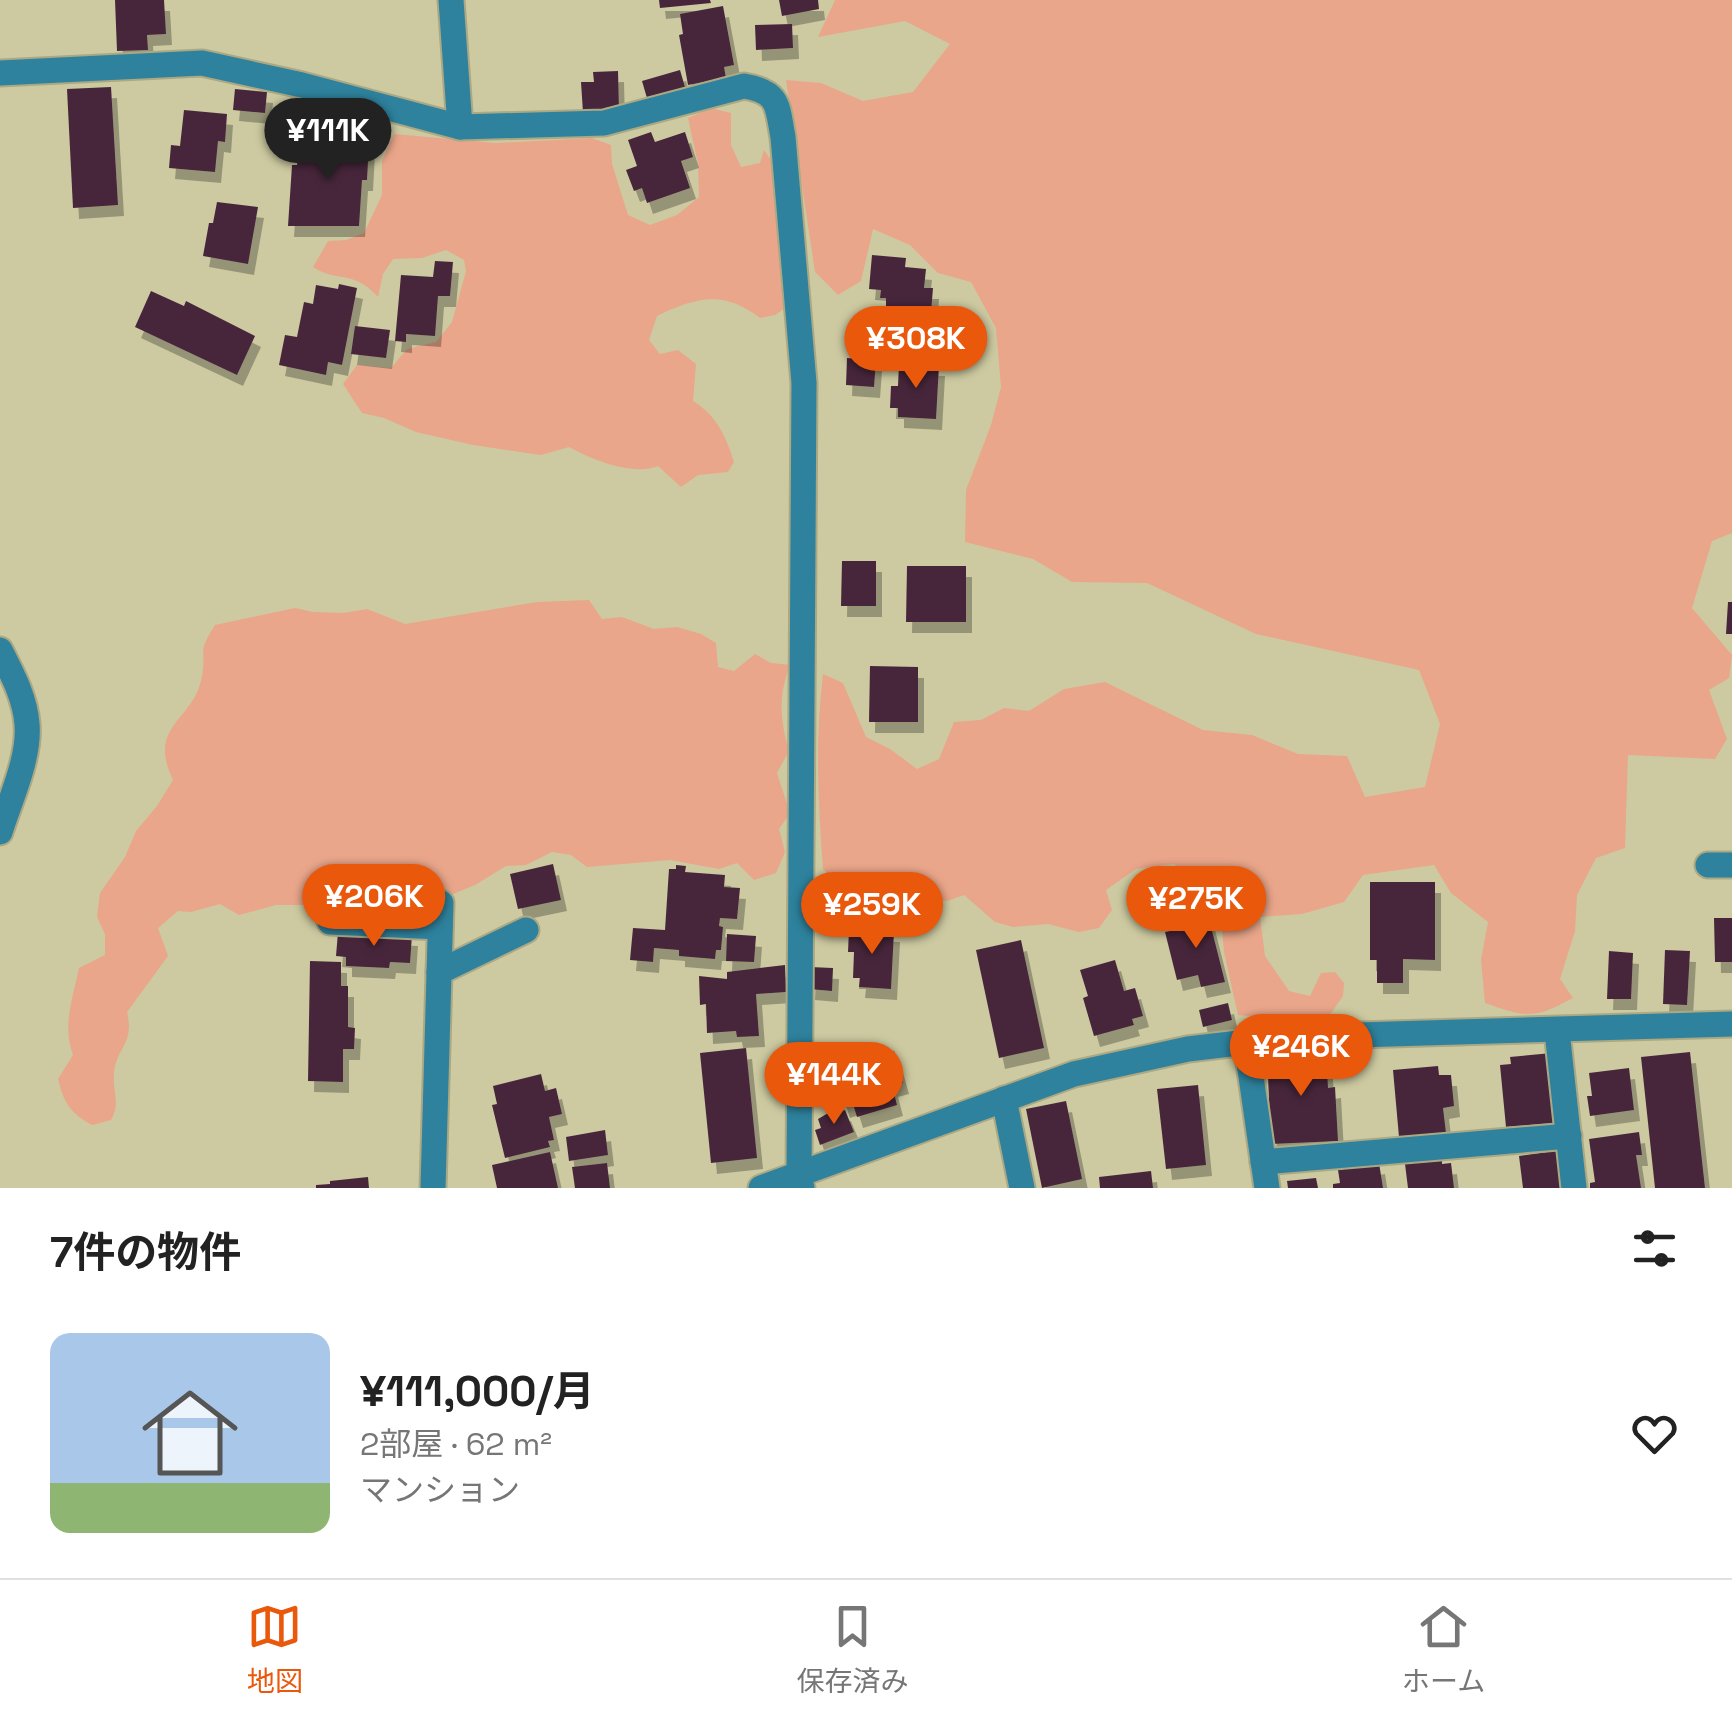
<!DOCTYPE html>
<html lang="ja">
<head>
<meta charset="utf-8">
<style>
  :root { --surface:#fff; --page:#f2f2f2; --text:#222; --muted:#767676; --line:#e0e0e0; --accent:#ea580c }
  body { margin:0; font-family:"Space Grotesk","Noto Sans JP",sans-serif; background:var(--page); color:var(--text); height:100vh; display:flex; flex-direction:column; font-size:38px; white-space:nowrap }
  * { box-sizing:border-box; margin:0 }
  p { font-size:32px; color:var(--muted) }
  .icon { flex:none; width:55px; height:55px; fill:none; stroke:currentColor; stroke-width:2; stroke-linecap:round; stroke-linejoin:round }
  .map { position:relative; height:1188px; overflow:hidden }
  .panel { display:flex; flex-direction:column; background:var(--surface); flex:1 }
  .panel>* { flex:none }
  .price { position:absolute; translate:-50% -85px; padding:0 22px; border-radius:35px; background:var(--accent); color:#fff; font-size:32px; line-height:65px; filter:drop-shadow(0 2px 5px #0008) }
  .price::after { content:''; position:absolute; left:50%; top:60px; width:30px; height:22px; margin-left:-15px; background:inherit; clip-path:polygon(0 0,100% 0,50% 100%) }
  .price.current { background:#222; color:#fff }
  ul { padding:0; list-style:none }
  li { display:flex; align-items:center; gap:30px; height:250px; padding:0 50px }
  li span { display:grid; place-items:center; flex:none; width:280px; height:200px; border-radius:20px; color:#555 }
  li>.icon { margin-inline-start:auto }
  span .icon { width:120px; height:120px; fill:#fffc; stroke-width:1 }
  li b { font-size:42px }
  h2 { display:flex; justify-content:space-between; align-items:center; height:120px; padding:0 50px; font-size:42px }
  .dock { display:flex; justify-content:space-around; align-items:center; height:140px; border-top:2px solid var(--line); background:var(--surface); font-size:28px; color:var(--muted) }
  .dock a { display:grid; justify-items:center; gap:5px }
  .dock .current { color:var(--accent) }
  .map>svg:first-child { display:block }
  .green { fill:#e9a68a }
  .building { fill:#47283b; filter:url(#shadow) }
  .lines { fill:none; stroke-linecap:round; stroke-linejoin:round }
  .minor-casing { stroke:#aba884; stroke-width:29 }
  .minor { stroke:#2e829d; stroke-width:25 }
</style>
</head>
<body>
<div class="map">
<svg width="1732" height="1188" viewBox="0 0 1732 1188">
  <defs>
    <filter id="shadow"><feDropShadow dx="6" dy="11" stdDeviation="0" flood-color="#0004"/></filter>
  </defs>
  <rect width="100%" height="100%" fill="#cdcaa1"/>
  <!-- green -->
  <g class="green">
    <path d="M835 0H1732V533L1712 541 1692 608 1732 655 1729 678 1709 690 1727 739 1715 759 1628 755 1625 848 1596 858 1577 895 1575 931 1560 979 1573 998C1534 1019 1527 1018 1485 1003L1481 960 1488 922 1451 893 1434 865 1363 875 1344 902 1302 914 1260 917 1265 956 1289 991 1310 996 1321 973 1335 972 1344 983 1343 996 1329 1016 1308 1021 1238 1015 1224 952 1219 897 1174 864 1136 869 1106 890 1112 910 1099 928 1079 932 1048 924 1013 927 995 922 964 895 947 901 842 888 823 869C818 804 815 739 823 674L843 683 866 737 890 749 917 769 939 759 954 722 981 720 1004 708 1029 711 1064 689 1105 682 1203 730 1252 735 1298 754 1347 756 1365 797 1425 787 1440 724 1419 670 1256 634 1147 583 1072 582 1033 559 965 542 966 490 991 425 1001 387 996 328 971 282 938 273 910 245 873 229 861 281 838 295 815 272 786 80 821 83 863 101 913 92 950 44 905 21 818 37Z"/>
    <path d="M711 108 731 113V145L741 167 760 163 764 150 774 164 788 306 775 315 760 318C723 290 697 297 657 316L649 340 660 354 678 350 696 364 693 401C716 415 726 436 734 462L728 472 698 475 681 487 658 466C632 476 593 460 569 447L541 455 473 445 416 432 384 418 362 413 343 384 357 365 391 368 407 349 436 342 452 322 466 271 464 260 446 250 422 258 393 259 383 274 378 297C353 269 337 283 313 267L328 241 346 240 364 233 382 195V161L394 134 496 143 592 138 611 145 612 164 628 215 650 225 677 215 699 197 698 164 688 118Z"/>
    <path d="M589 600 602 619 622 617 654 629 677 627 701 634 716 643 718 667 734 671 755 654 771 663 790 665C778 696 780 720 789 751L777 773 790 813 779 829 785 852 776 873 754 880 737 863 719 869 670 860 587 867 571 855 552 852 526 865 506 866 475 885 446 897 433 909 413 917 381 907 352 912 324 905H276L239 915 220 904 191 912 178 911 158 928 168 956 127 1012C135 1044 116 1048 114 1073 112 1091 121 1103 111 1120L92 1125C70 1113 64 1103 58 1079L73 1055C62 1025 73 998 79 968L105 955V934L97 917 100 893 125 857 136 831 157 806 173 780C146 724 195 721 202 676 207 647 196 655 215 625L295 608 313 612 343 613 367 609 405 624 537 602Z"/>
  </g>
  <!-- building -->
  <g class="building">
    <path d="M115 0H164L166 34 147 35 148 50 117 51Z"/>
    <path d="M659 0H710L711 3 660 8Z"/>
    <path d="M779 0H818L819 9 782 16Z"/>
    <path d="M723 6 734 65 724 67 726 78 688 85 679 35 683 34 680 14Z"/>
    <path d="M792 24 793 48 756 50 755 25Z"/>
    <path d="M680 70 687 94 649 105 642 81Z"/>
    <path d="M618 71 619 111 583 113 581 82H594L593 72Z"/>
    <path d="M111 87 118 205 73 208 67 89Z"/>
    <path d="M235 89 267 92 265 113 233 110Z"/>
    <path d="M184 110 227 114 225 142 218 141 215 172 169 168 171 145 180 146Z"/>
    <path d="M326 132 344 133 343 142 369 143 367 180H362L359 226H288L292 165H297L299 145 325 147Z"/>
    <path d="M651 132 655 142 685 132 693 157 681 161 690 188 647 203 642 188 634 191 626 170 637 166 628 140Z"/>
    <path d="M217 202 258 207 248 264 203 256 209 223H213Z"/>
    <path d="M872 255 906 258 905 267 926 269 924 288H933L930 325H922L920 348 877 345V357L862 356 865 313H872L873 307 886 308V298H880L881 290 869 289Z"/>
    <path d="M435 261 453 262 450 296H438L435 336 406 334V342L395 341 401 275 433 277Z"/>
    <path d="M339 284 357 288 342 365 328 362 326 375 279 365 285 335 297 337 304 302 313 304 316 285 338 289Z"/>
    <path d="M151 291 184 306 186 301 255 336 237 375 135 327Z"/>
    <path d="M355 326 390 330 386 358 351 354Z"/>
    <path d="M847 358 876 360 874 387 846 385Z"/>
    <path d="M899 364 939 365 936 419 898 417V408H890L891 386H898Z"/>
    <path d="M842 561H876V606H841Z"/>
    <path d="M907 566H966V622H906Z"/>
    <path d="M1728 602H1732V634H1726Z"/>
    <path d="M870 666 918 667V722H869Z"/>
    <path d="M553 864 561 900 518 909 510 874Z"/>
    <path d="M676 865 686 866 685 872 725 875 724 887 740 888 737 919 720 918 719 926 723 927 721 950H716L715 959 679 956V950L654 948 653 962 630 960 633 928 665 930 669 869H676Z"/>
    <path d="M1370 882H1435V960L1403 959V983H1377V960H1370Z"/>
    <path d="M1207 911 1225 982 1201 987 1198 975 1177 980 1165 932 1185 928 1182 917Z"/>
    <path d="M1714 918H1732V962H1715Z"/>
    <path d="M849 929 894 931 891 989 859 987 860 978H853L854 952H848Z"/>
    <path d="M338 932 412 935 410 963 390 962 389 968 346 966V957L336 956Z"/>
    <path d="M727 934 756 936 754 962 726 961Z"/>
    <path d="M1021 940 1044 1048 999 1058 976 950Z"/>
    <path d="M1665 950 1690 951 1687 1005 1663 1004Z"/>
    <path d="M1609 951 1633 953 1631 999H1607Z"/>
    <path d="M1115 960 1124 991 1135 988 1143 1016 1132 1019 1134 1025 1094 1036 1083 998 1088 996 1080 970Z"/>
    <path d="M310 961 341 962V986H348V1027L355 1028 354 1049H343V1082L308 1081Z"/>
    <path d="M785 965 786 992 756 994 759 1036 737 1037 736 1031 707 1033 706 1004 700 1005 699 976 727 979V972Z"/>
    <path d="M810 967 833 968 832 991 809 989Z"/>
    <path d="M1228 1003 1232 1020 1203 1027 1199 1010Z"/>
    <path d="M746 1048 757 1158 711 1163 700 1053Z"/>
    <path d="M894 1051 903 1083 892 1086 897 1105 857 1117 853 1104 844 1107 837 1085 843 1083 838 1067Z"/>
    <path d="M1326 1051 1328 1088 1335 1087 1338 1141 1271 1144 1267 1054Z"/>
    <path d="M1690 1052 1705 1188H1655L1641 1057Z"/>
    <path d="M1552 1053 1557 1119H1554V1123L1506 1127 1500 1065 1511 1064 1510 1057Z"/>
    <path d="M1438 1066 1439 1075H1451L1454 1106 1443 1108 1446 1133 1399 1137 1393 1070Z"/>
    <path d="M1629 1068 1634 1110 1590 1116 1587 1096H1592L1589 1073Z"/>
    <path d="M541 1074 545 1091 556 1088 562 1114 549 1117 554 1140 548 1141 550 1147 505 1158 492 1105 497 1104 493 1086Z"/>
    <path d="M1198 1085 1206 1165 1166 1169 1157 1089Z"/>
    <path d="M1066 1101 1082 1179 1042 1188 1026 1109Z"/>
    <path d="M835 1109 836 1113 845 1110 854 1132 820 1145 815 1130 821 1128 818 1119Z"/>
    <path d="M605 1130 608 1155 569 1161 566 1137Z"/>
    <path d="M1639 1132 1642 1155H1636L1641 1188H1590V1183L1595 1182 1589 1139Z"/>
    <path d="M1562 1150 1566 1188H1523L1519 1156Z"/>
    <path d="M550 1152 558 1188H497L492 1165Z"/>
    <path d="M1442 1159V1164L1451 1163 1454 1188H1408L1405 1164Z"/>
    <path d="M607 1163 610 1188H575L572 1167Z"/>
    <path d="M1379 1163 1383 1188H1333V1184L1340 1183 1338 1170Z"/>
    <path d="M1151 1171 1153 1188H1100L1099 1177Z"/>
    <path d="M368 1177 369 1188H316V1185L330 1184V1181Z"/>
    <path d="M1316 1178 1318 1188H1288L1287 1181Z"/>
  </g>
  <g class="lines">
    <!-- minor casing -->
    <g class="minor-casing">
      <g id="minor">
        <path d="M451 0 460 127"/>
        <path d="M0 73 202 63 302 85 460 127 604 123 744 86C780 92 777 106 783 137L804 383 799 1174 802 1188"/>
        <path d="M0 650C12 674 25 697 27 724 30 758 10 800 0 832"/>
        <path d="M1708 865H1732"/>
        <path d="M330 922 440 927"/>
        <path d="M439 972 526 930"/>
        <path d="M1557 1031 1574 1188"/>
        <path d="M1246 1042 1267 1188"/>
        <path d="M1004 1099 1022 1188"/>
        <path d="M1263 1162 1569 1136"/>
        <path d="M433 1188 441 903"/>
        <path d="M761 1188 1074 1074 1188 1049 1290 1037 1732 1024"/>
      </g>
    </g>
    <!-- minor -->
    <use href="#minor" class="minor"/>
  </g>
</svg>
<b class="price current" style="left:328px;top:183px">¥111K</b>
<b class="price" style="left:916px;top:391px">¥308K</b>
<b class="price" style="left:374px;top:949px">¥206K</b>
<b class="price" style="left:1196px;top:951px">¥275K</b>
<b class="price" style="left:872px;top:957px">¥259K</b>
<b class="price" style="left:1301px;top:1099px">¥246K</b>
<b class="price" style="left:834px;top:1127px">¥144K</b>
</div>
<section class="panel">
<h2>7件の物件<svg class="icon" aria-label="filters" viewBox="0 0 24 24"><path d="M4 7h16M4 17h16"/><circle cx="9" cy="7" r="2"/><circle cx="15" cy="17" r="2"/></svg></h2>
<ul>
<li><span style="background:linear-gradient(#a9c7e8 75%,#8fb573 0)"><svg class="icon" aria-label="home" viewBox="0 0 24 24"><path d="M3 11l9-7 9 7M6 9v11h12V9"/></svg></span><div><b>¥111,000/月</b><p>2部屋 · 62 m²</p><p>マンション</p></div><svg class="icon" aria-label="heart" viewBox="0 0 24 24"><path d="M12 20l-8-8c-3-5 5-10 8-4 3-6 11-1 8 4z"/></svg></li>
</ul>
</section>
<nav class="dock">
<a class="current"><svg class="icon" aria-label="map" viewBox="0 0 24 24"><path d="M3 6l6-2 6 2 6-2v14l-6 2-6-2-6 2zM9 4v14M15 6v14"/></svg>地図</a>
<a><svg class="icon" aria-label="saved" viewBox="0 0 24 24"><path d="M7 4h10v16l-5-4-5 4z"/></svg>保存済み</a>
<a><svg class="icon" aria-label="home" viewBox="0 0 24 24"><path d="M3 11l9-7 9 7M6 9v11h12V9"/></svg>ホーム</a>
</nav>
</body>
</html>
